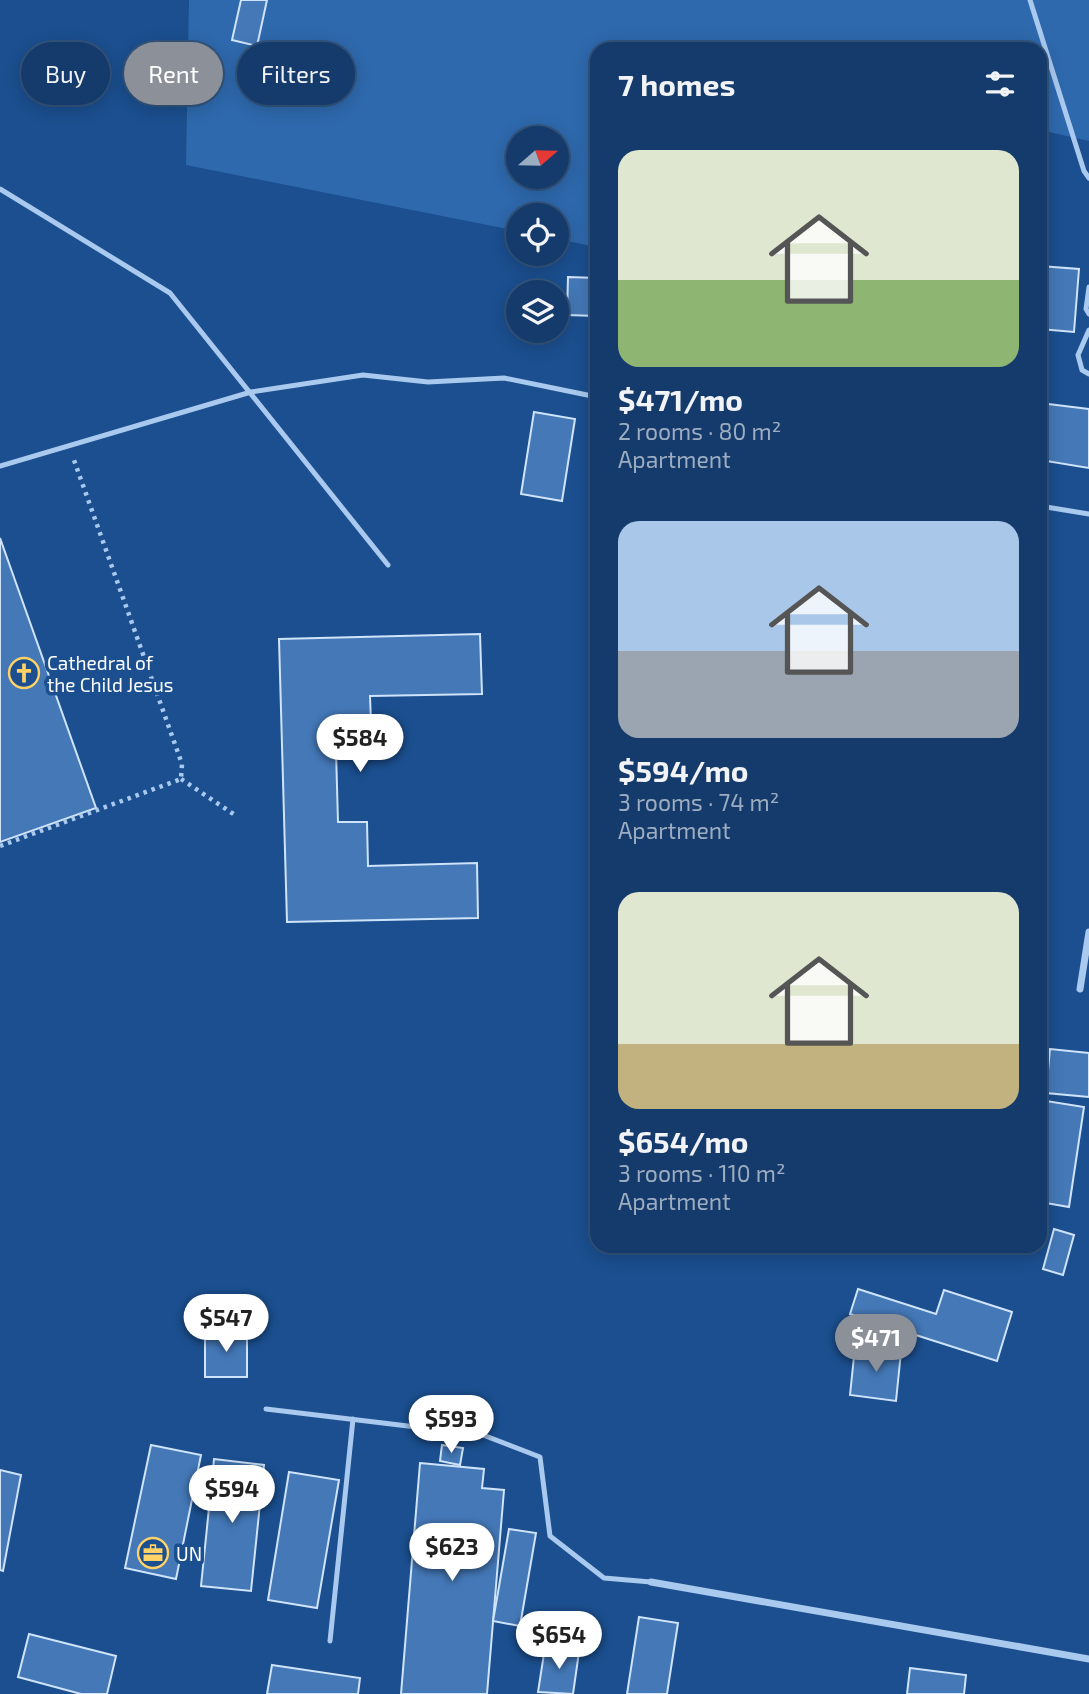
<!DOCTYPE html>
<html lang="en">
<head>
<meta charset="utf-8">
<style>
  :root { --surface:#143b6b; --page:#1d4271; --text:#f1f3f6; --muted:#9dadc1; --line:#33557e; --accent:#8c9099 }
  body { margin:0; font-family:"Exo 2",sans-serif; background:var(--page); color:var(--text); height:100vh; display:flex; flex-direction:column; font-size:26px; white-space:nowrap }
  * { box-sizing:border-box; margin:0 }
  p { font-size:23px; color:var(--muted) }
  .icon { flex:none; width:38px; height:38px; fill:none; stroke:currentColor; stroke-width:2; stroke-linecap:round; stroke-linejoin:round }
  .map { position:relative; flex:1; overflow:hidden }
  .details { position:absolute; left:590px; top:42px; width:457px; height:1211px; display:flex; flex-direction:column; background:var(--surface); border-radius:21px; box-shadow:0 4px 18px #0003,0 0 0 2px var(--line) }
  .details>* { flex:none }
  .banner { position:absolute; left:21px; top:42px; width:464px; height:63px; display:flex; gap:14px }
  .needle { width:46px; rotate:70deg }
  .buttons { position:absolute; left:506px; top:126px; display:grid; gap:14px }
  .buttons a { display:grid; place-items:center; width:63px; height:63px; border-radius:50%; background:var(--surface); box-shadow:0 4px 18px #0003,0 0 0 2px var(--line); font-size:35px }
  .price { position:absolute; translate:-50% -60px; padding:0 16px; border-radius:24px; background:#fff; color:#222; font-size:23px; line-height:46px; filter:drop-shadow(0 2px 4px #0008) }
  .price::after { content:''; position:absolute; left:50%; top:42px; width:21px; height:16px; margin-left:-10px; background:inherit; clip-path:polygon(0 0,100% 0,50% 100%) }
  .price.current { background:var(--accent); color:#fff }
  ul { padding:0; list-style:none }
  li { display:grid; align-content:center; gap:14px; height:371px; padding:0 28px }
  li span { display:grid; place-items:center; height:217px; border-radius:21px; color:#555 }
  li>.icon { margin-inline-start:auto }
  span .icon { width:126px; height:126px; fill:#fffc; stroke-width:1 }
  li b { font-size:30px }
  h2 { display:flex; justify-content:space-between; align-items:center; height:84px; padding:0 28px; font-size:30px }
  .pill { padding:0 24px; border-radius:32px; background:var(--surface); box-shadow:0 4px 18px #0003,0 0 0 2px var(--line); font-size:24px; line-height:63px }
  .pill.current { background:var(--accent); color:#fff }
  .map>svg:first-child { display:block }
  .green { fill:#2e69ad; fill-rule:evenodd }
  .building { fill:#4478b7; stroke:#cfe3fa; stroke-width:2 }
  .lines { fill:none; stroke-linecap:round; stroke-linejoin:round }
  .path { stroke:#a9c9ee; stroke-width:4.5; stroke-dasharray:3.5 5; stroke-linecap:butt }
  .lane { stroke:#a9c9ee; stroke-width:5 }
  .street { stroke:#a9c9ee; stroke-width:7 }
  .labels { text-anchor:middle; dominant-baseline:central; stroke-width:7; stroke-linejoin:round; paint-order:stroke }
  .poi-label { font-size:19px; fill:#fff; stroke:#1b4f8f; text-anchor:start }
</style>
</head>
<body>
<div class="map">
<svg width="1089" height="1694" viewBox="0 0 1089 1694">
  <rect width="100%" height="100%" fill="#1b4f8f"/>
  <!-- green -->
  <path class="green" d="M189 0H1089V141L1040 130V49H597V247L557 239 556 215H518V231L186 165ZM518 138H556V177H518Z"/>
  <!-- building -->
  <g class="building">
    <path d="M241 0H267L257 46 232 40Z"/>
    <path d="M1040 266 1079 269 1074 332 1040 329Z"/>
    <path d="M568 277 597 278V316L567 315Z"/>
    <path d="M1040 403 1089 409V468L1040 460Z"/>
    <path d="M534 412 575 419 562 501 521 494Z"/>
    <path d="M0 538 96 808 0 842Z"/>
    <path d="M480 634 482 694 370 696 372 750 336 751 338 822H367L368 866 477 863 478 918 287 922 279 639Z"/>
    <path d="M1050 1049 1089 1053V1097L1046 1093Z"/>
    <path d="M1040 1100 1084 1107 1069 1207 1040 1202Z"/>
    <path d="M1054 1229 1074 1235 1063 1275 1043 1269Z"/>
    <path d="M858 1289 936 1314 944 1290 1012 1312 997 1361 850 1314Z"/>
    <rect x="205" y="1331" width="42" height="46"/>
    <path d="M855 1347 901 1352 896 1401 850 1395Z"/>
    <path d="M151 1445 201 1455 176 1579 125 1568Z"/>
    <path d="M442 1445 463 1448 460 1465 440 1461Z"/>
    <path d="M214 1459 264 1465 251 1591 201 1586Z"/>
    <path d="M420 1463 484 1469 482 1488 504 1490 487 1694H401Z"/>
    <path d="M0 1470 21 1475 3 1571 0 1570Z"/>
    <path d="M289 1472 339 1480 317 1608 268 1600Z"/>
    <path d="M509 1529 536 1533 520 1626 493 1621Z"/>
    <path d="M639 1617 678 1623 667 1694H627Z"/>
    <path d="M29 1634 116 1656 107 1694H81L18 1677Z"/>
    <path d="M545 1647 579 1652 573 1694 538 1692Z"/>
    <path d="M272 1665 360 1678 358 1694H267Z"/>
    <path d="M910 1668 966 1675 964 1694H907Z"/>
  </g>
  <g class="lines">
    <!-- path -->
    <g class="path">
      <path d="M181 779 235 815"/>
      <path d="M0 846 181 779 182 764 74 460"/>
    </g>
    <!-- lane -->
    <g class="lane">
      <path d="M1030 0 1084 171 1089 178"/>
      <path d="M0 189 170 293 388 565"/>
      <path d="M1089 287 1086 309 1089 314"/>
      <path d="M1089 330 1078 355 1082 370 1089 374"/>
      <path d="M0 466 251 392 363 375 428 382 504 378 597 397"/>
      <path d="M1040 506 1089 514"/>
      <path d="M266 1409 483 1435 540 1457 550 1536 604 1578 651 1582"/>
      <path d="M330 1641 353 1419"/>
    </g>
    <!-- street -->
    <g class="street">
      <path d="M1080 989 1089 932"/>
      <path d="M651 1582 1089 1659"/>
    </g>
  </g>
  <!-- icons -->
  <defs>
    <g id="church-ring" transform="scale(1.575)"><circle r="9.5" fill="#1b4f8f" stroke="#ffd166" stroke-width="1.5"/><path d="M-1.2-6h2.4v3.5h3.3v2.4h-3.3V6h-2.4V-.1h-3.3v-2.4h3.3Z" fill="#ffd166"/></g>
    <g id="office-ring" transform="scale(1.575)"><circle r="9.5" fill="#1b4f8f" stroke="#ffd166" stroke-width="1.5"/><path d="M-6-3h4V-5.5h4V-3h4V5H-6ZM-1-4.5V-3h2v-1.5ZM-6 0V1H6V0Z" fill="#ffd166"/></g>
  </defs>
  <g fill-rule="evenodd">
    <use href="#church-ring" x="24" y="673"/>
    <use href="#office-ring" x="153" y="1553"/>
  </g>
  <g class="labels">
    <!-- poi labels -->
    <g class="poi-label">
      <text x="47" y="662">Cathedral of<tspan x="47" dy="22">the Child Jesus</tspan></text>
      <text x="176" y="1553">UN</text>
    </g>
  </g>
</svg>
<div class="buttons">
<a><svg class="needle" viewBox="-14 -14 28 28"><path d="M0-13l5 13h-10z" fill="#e53935"/><path d="M0 13l5-13h-10z" fill="#9dadc1"/></svg></a>
<a><svg class="icon" aria-label="locate" viewBox="0 0 24 24"><circle cx="12" cy="12" r="6"/><path d="M12 2v4M12 18v4M2 12h4M18 12h4"/></svg></a>
<a><svg class="icon" aria-label="layers" viewBox="0 0 24 24"><path d="M12 4l9 5-9 5-9-5zM3 14l9 5 9-5"/></svg></a>
</div>
<b class="price" style="left:360px;top:774px">$584</b>
<b class="price" style="left:226px;top:1354px">$547</b>
<b class="price current" style="left:876px;top:1374px">$471</b>
<b class="price" style="left:451px;top:1455px">$593</b>
<b class="price" style="left:232px;top:1525px">$594</b>
<b class="price" style="left:452px;top:1583px">$623</b>
<b class="price" style="left:559px;top:1671px">$654</b>
<div class="banner">
<a class="pill">Buy</a>
<a class="pill current">Rent</a>
<a class="pill">Filters</a>
</div>
<section class="details">
<h2>7 homes<svg class="icon" aria-label="filters" viewBox="0 0 24 24"><path d="M4 7h16M4 17h16"/><circle cx="9" cy="7" r="2"/><circle cx="15" cy="17" r="2"/></svg></h2>
<ul>
<li><span style="background:linear-gradient(#dfe7d0 60%,#8fb573 0)"><svg class="icon" aria-label="home" viewBox="0 0 24 24"><path d="M3 11l9-7 9 7M6 9v11h12V9"/></svg></span><div><b>$471/mo</b><p>2 rooms · 80 m²</p><p>Apartment</p></div></li>
<li><span style="background:linear-gradient(#a9c7e8 60%,#9aa5b1 0)"><svg class="icon" aria-label="home" viewBox="0 0 24 24"><path d="M3 11l9-7 9 7M6 9v11h12V9"/></svg></span><div><b>$594/mo</b><p>3 rooms · 74 m²</p><p>Apartment</p></div></li>
<li><span style="background:linear-gradient(#dfe7d0 70%,#c2b280 0)"><svg class="icon" aria-label="home" viewBox="0 0 24 24"><path d="M3 11l9-7 9 7M6 9v11h12V9"/></svg></span><div><b>$654/mo</b><p>3 rooms · 110 m²</p><p>Apartment</p></div></li>
</ul>
</section>
</div>
</body>
</html>
